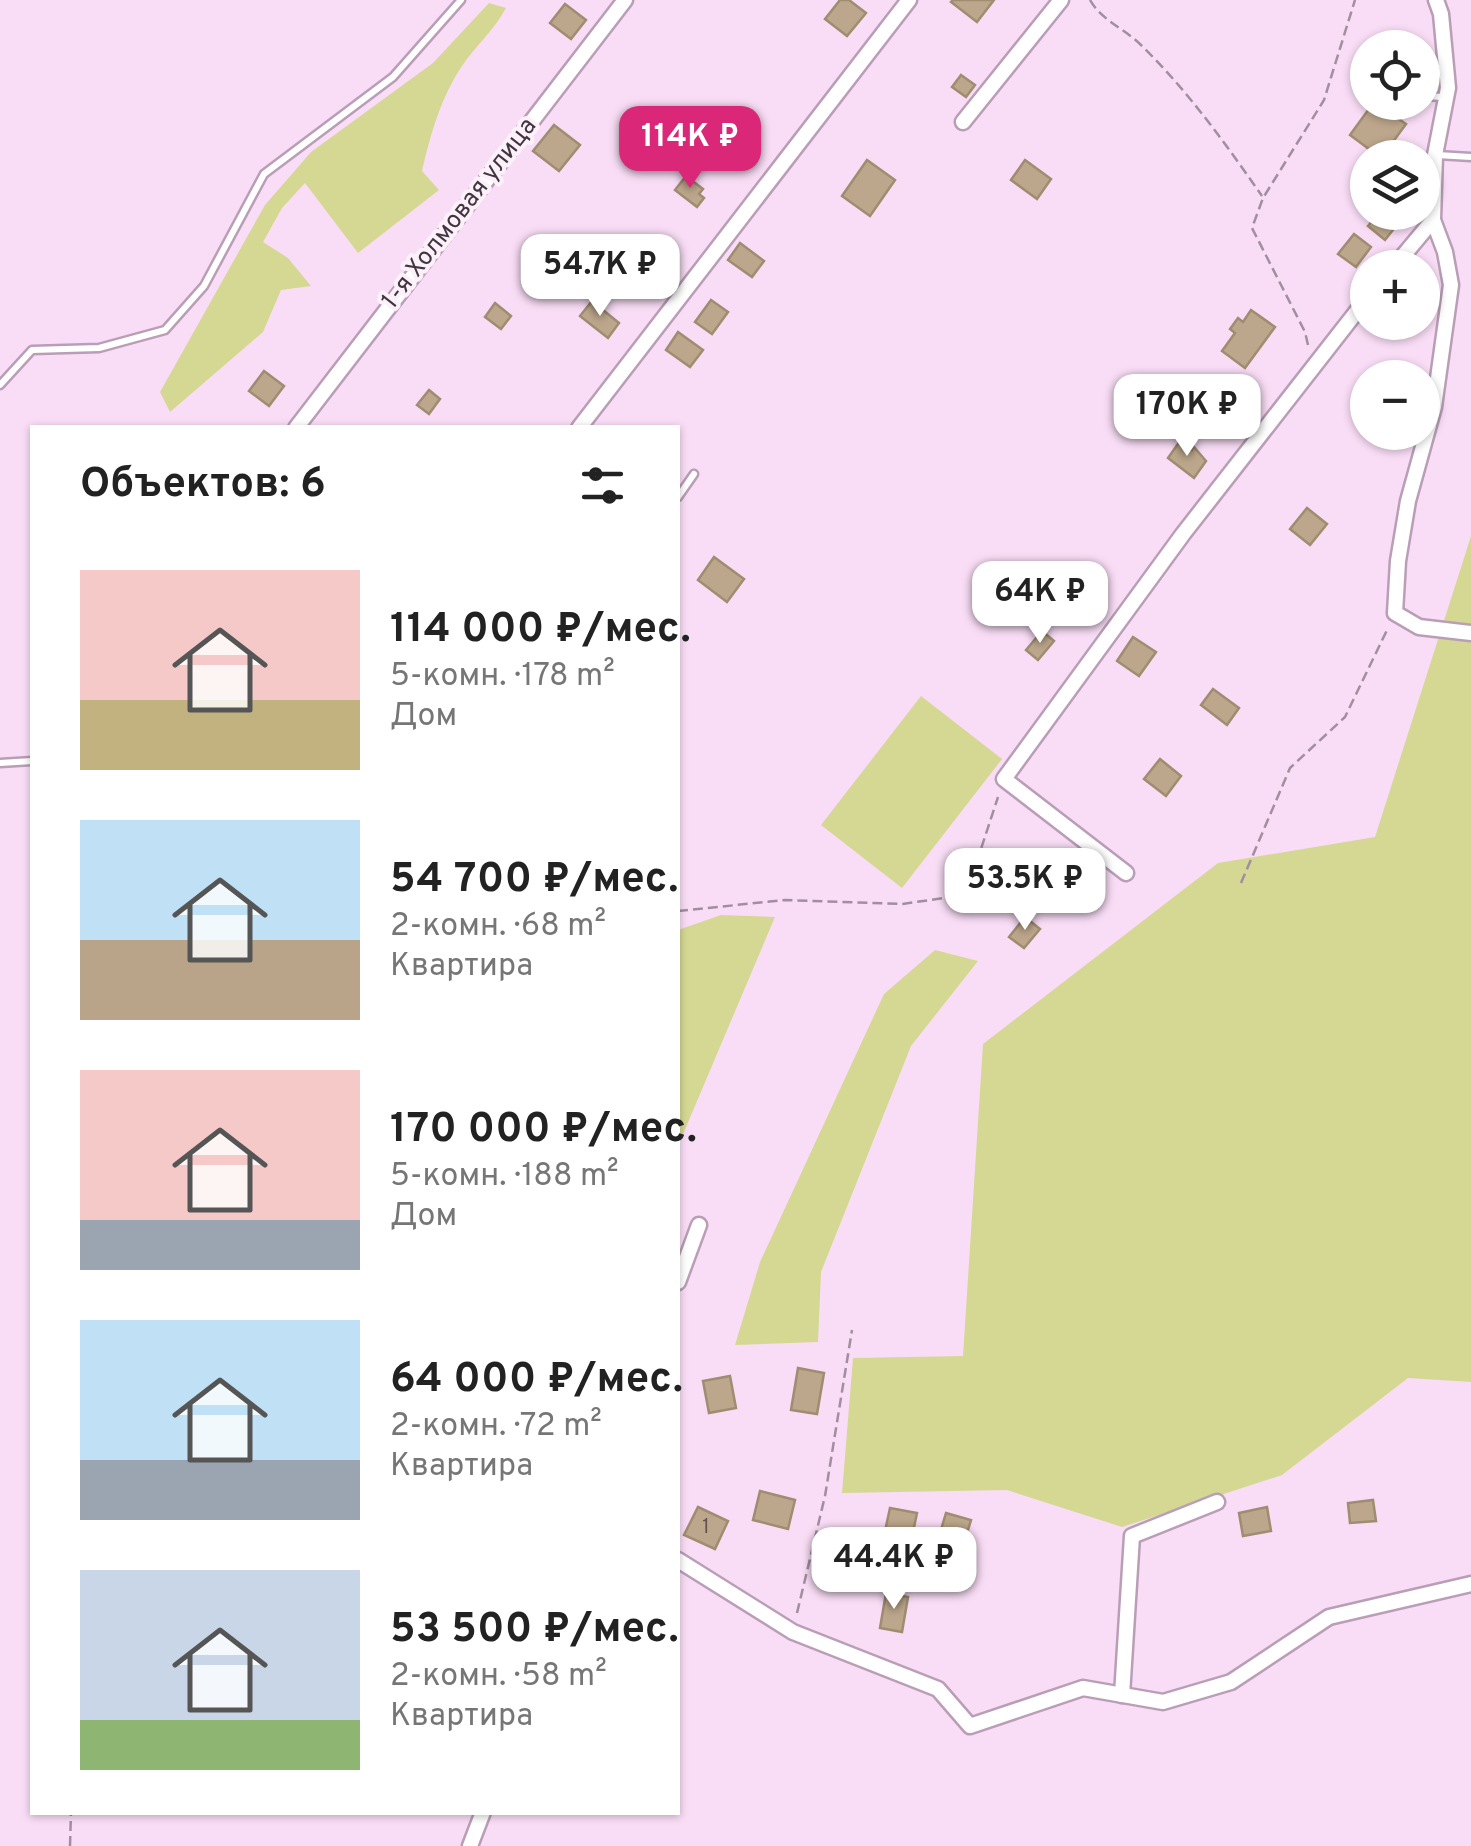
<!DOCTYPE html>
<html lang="ru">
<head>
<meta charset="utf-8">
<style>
  :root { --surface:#fff; --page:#f6f6f6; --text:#222; --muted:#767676; --accent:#db2777 }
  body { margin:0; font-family:Overpass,sans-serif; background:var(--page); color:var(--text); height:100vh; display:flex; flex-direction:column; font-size:38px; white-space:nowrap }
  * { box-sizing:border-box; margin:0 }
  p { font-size:32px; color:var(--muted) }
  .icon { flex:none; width:55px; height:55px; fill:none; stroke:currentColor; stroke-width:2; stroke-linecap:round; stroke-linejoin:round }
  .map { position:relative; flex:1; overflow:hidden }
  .details { position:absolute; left:30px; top:425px; width:650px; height:1390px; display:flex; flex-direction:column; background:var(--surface); border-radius:0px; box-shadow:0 2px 8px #0004 }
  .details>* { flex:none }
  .tools { position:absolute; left:1350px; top:30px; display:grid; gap:20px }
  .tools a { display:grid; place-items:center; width:90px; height:90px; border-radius:50%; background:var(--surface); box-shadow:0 2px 8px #0004; font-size:50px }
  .price { position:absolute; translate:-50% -85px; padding:0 22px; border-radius:20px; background:#fff; color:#222; font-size:32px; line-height:65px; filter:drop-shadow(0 2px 5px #0008) }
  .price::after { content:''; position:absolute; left:50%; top:60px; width:30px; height:22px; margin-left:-15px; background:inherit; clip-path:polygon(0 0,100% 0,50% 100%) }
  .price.selected { background:var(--accent); color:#fff }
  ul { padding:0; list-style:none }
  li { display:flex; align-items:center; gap:30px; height:250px; padding:0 50px }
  li span { display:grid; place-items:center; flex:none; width:280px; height:200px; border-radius:0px; color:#555 }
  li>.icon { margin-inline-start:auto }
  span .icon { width:120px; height:120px; fill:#fffc; stroke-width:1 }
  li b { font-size:42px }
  h2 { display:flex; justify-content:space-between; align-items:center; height:120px; padding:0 50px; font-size:42px }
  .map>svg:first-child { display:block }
  .green { fill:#d5d893 }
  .building { fill:#bda78c; stroke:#a08c70; stroke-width:2.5 }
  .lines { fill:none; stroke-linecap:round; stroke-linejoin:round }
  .service-casing { stroke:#b99eb6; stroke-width:11 }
  .minor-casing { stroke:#b99eb6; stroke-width:19 }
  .path { stroke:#a28ea0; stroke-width:2.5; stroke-dasharray:10 5; stroke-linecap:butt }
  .service { stroke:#fff; stroke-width:6 }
  .minor { stroke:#fff; stroke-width:14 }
  .labels { text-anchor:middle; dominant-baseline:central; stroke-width:8; stroke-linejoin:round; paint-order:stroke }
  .number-label { font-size:20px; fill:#605253 }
  .street-label { font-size:25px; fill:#413640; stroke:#fcf0fa }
</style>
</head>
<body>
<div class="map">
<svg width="1471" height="1846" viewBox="0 0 1471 1846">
  <rect width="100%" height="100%" fill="#f9ddf6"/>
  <!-- green -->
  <g class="green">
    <path d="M489 3 506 8C493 32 476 45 462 66 441 97 430 136 422 171L439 190 358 253 305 183 282 208 263 242 288 258 311 286 281 290 263 332 170 412 160 392 265 205 311 152 433 63Z"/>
    <path d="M1471 536V1382L1408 1378 1282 1475 1122 1527 1007 1490 842 1493 853 1358 963 1356 983 1044 1218 863 1375 837Z"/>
    <path d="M921 696 1002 759 902 888 821 825Z"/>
    <path d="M721 915 775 917 678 1146V930Z"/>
    <path d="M935 950 978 961 911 1046 821 1272 818 1342 735 1345 760 1262 884 994Z"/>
  </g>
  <!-- building -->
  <g class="building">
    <path d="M840 0H849L866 13 847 36 825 19Z"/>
    <path d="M953 0H994L977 22 951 2Z"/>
    <path d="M565 4 586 20 571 39 550 23Z"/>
    <path d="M961 75 975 85 966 97 952 87Z"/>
    <path d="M1374 102 1406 124 1381 158 1350 135Z"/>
    <path d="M554 125 580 145 559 171 533 151Z"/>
    <path d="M867 160 895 180 870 216 842 196Z"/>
    <path d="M1025 160 1051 179 1037 199 1011 180Z"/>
    <path d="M686 176 703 189 699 194 704 198 697 207 675 190Z"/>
    <path d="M1379 212H1399L1404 216 1385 240 1368 226Z"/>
    <path d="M1354 234 1371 247 1356 267 1338 254Z"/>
    <path d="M740 243 764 261 752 277 728 260Z"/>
    <path d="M711 300 728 312 712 334 695 322Z"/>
    <path d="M592 301 619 323 608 338 580 316Z"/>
    <path d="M495 303 511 316 501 329 485 317Z"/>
    <path d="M1251 310 1275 327 1245 368 1222 351 1235 333 1230 329 1238 318 1243 322Z"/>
    <path d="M678 332 703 350 690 367 666 350Z"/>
    <path d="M264 371 284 386 269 406 249 391Z"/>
    <path d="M429 390 440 399 429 414 417 405Z"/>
    <path d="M1180 441 1192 450 1194 447 1206 461 1194 478 1168 458Z"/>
    <path d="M1307 508 1327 524 1310 545 1290 529Z"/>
    <path d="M714 557 744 579 727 602 698 580Z"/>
    <path d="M1042 631 1054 641 1038 660 1026 650Z"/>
    <path d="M1133 637 1156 652 1139 676 1117 661Z"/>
    <path d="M1213 689 1239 708 1227 725 1201 705Z"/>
    <path d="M1160 759 1181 776 1166 796 1144 779Z"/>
    <path d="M1025 917 1040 929 1024 948 1009 937Z"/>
    <path d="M798 1368 824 1373 817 1414 791 1410Z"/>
    <path d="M730 1376 736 1408 709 1413 703 1381Z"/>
    <path d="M760 1491 795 1500 788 1529 753 1520Z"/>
    <path d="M1373 1500 1376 1521 1350 1523 1348 1503Z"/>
    <path d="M698 1507 728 1521 715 1549 684 1535Z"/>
    <path d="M1267 1507 1271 1531 1243 1536 1239 1513Z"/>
    <path d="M890 1508 917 1513 909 1551 882 1545Z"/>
    <path d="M946 1513 971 1520 965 1540 940 1533Z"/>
    <path d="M886 1593 908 1597 902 1632 880 1628Z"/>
  </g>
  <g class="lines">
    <!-- service casing -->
    <g class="service-casing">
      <g id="service">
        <path d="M1367 63 1368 64"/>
        <path d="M1422 96 1445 97"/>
        <path d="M1437 155 1471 157"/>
        <path d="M0 385 32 350 99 348 165 330 204 286 264 174 393 77 461 0"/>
        <path d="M678 497 694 474"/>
        <path d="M0 763 32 761"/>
      </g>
    </g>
    <!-- minor casing -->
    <g class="minor-casing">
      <g id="minor">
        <path d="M1436 0 1441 14 1448 88 1435 155 1433 220 1445 252 1451 285 1434 407 1408 501 1398 561 1395 613 1419 627 1471 633"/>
        <path d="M963 122 1061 0"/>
        <path d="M1393 268 1433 220"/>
        <path d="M296 428 625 0"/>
        <path d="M579 428 909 0"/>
        <path d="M1126 873 1004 779 1183 534 1368 297"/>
        <path d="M678 1282 699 1225"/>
        <path d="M678 1560 793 1632 938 1689 970 1726 1083 1688 1163 1702 1231 1682 1329 1617 1471 1584"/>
        <path d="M1122 1695 1132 1536 1217 1502"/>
        <path d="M470 1846 483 1812"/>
      </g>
    </g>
    <!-- path -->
    <g class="path">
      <path d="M1090 0C1102 21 1124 28 1141 45 1188 91 1225 143 1262 196"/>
      <path d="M1308 345 1305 332 1252 228 1263 198 1324 100 1355 0"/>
      <path d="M1241 883 1290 768 1345 717 1388 628"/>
      <path d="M678 911 785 900 902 904 944 898 979 855 998 797"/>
      <path d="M797 1613 825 1496 852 1330"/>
      <path d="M70 1846 71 1812"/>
    </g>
    <!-- service -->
    <use href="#service" class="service"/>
    <!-- minor -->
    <use href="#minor" class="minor"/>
  </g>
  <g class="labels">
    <!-- number labels -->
    <g class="number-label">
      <text x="706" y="1528">1</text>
    </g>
    <!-- street labels -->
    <g class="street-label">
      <text transform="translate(460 214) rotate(-52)">1-я Холмовая улица</text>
    </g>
  </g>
</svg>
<div class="tools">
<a><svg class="icon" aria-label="locate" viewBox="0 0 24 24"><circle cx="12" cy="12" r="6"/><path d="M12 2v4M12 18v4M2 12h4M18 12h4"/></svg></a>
<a><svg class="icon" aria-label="layers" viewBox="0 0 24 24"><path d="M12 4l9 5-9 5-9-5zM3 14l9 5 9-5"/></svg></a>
<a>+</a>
<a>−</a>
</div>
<b class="price selected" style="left:690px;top:191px">114K ₽</b>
<b class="price" style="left:600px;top:319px">54.7K ₽</b>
<b class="price" style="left:1187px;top:459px">170K ₽</b>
<b class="price" style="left:1040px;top:646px">64K ₽</b>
<b class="price" style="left:1025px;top:933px">53.5K ₽</b>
<b class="price" style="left:894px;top:1612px">44.4K ₽</b>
<section class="details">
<h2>Объектов: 6<svg class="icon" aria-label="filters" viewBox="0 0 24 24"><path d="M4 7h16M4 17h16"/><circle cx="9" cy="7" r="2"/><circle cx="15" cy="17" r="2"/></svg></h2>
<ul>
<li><span style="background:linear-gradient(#f6c9c9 65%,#c2b280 0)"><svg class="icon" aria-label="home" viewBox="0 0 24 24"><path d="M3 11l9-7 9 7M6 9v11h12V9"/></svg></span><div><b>114 000 ₽/мес.</b><p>5-комн. · 178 m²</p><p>Дом</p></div></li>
<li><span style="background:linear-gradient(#bfe0f5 60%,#b9a48a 0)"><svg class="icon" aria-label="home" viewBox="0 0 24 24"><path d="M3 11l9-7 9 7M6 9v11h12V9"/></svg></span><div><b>54 700 ₽/мес.</b><p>2-комн. · 68 m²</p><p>Квартира</p></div></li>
<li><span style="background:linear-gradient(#f6c9c9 75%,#9aa5b1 0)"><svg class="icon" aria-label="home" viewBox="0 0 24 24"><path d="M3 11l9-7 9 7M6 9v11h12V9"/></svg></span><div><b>170 000 ₽/мес.</b><p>5-комн. · 188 m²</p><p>Дом</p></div></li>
<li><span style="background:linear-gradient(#bfe0f5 70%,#9aa5b1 0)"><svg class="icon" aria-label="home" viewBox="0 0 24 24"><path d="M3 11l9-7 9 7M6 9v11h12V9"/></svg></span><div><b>64 000 ₽/мес.</b><p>2-комн. · 72 m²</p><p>Квартира</p></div></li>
<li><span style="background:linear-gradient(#c9d6e8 75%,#8fb573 0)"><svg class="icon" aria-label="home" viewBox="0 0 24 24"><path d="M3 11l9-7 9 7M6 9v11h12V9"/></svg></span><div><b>53 500 ₽/мес.</b><p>2-комн. · 58 m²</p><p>Квартира</p></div></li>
</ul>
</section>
</div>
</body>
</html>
